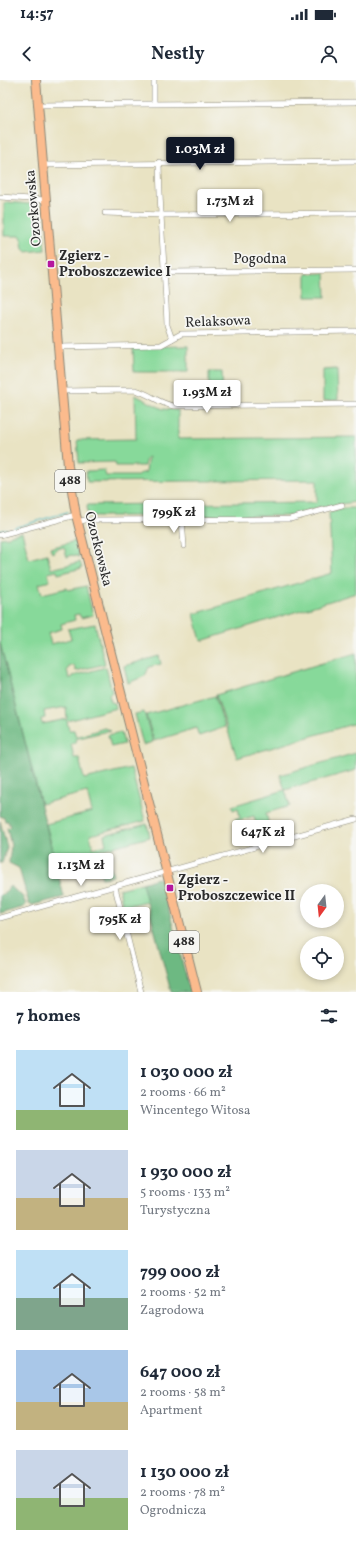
<!DOCTYPE html>
<html lang="en">
<head>
<meta charset="utf-8">
<style>
  :root { --surface:#fff; --page:#f2f2f3; --text:#1f2937; --muted:#747a83; --accent:#111827 }
  body { margin:0; font-family:Vollkorn,serif; background:var(--page); color:var(--text); height:100vh; display:flex; flex-direction:column; font-size:15px; white-space:nowrap }
  * { box-sizing:border-box; margin:0 }
  p { font-size:13px; color:var(--muted) }
  .icon { flex:none; width:22px; height:22px; fill:none; stroke:currentColor; stroke-width:2; stroke-linecap:round; stroke-linejoin:round }
  .map { position:relative; height:912px; overflow:hidden }
  .sheet { display:flex; flex-direction:column; background:var(--surface); flex:1 }
  .sheet>* { flex:none }
  .needle { width:26px; rotate:195deg }
  .fabs { position:absolute; left:300px; top:804px; display:grid; gap:8px }
  .fabs a { display:grid; place-items:center; width:44px; height:44px; border-radius:50%; background:var(--surface); box-shadow:0 2px 6px #0003; font-size:20px }
  .price { position:absolute; translate:-50% -34px; padding:0 9px; border-radius:4px; background:#fff; color:#222; font-size:13px; line-height:26px; filter:drop-shadow(0 1px 2px #0008) }
  .price::after { content:''; position:absolute; left:50%; top:24px; width:12px; height:9px; margin-left:-6px; background:inherit; clip-path:polygon(0 0,100% 0,50% 100%) }
  .price.current { background:var(--accent); color:#fff }
  ul { padding:0; list-style:none }
  li { display:flex; align-items:center; gap:12px; height:100px; padding:0 16px }
  li span { display:grid; place-items:center; flex:none; width:112px; height:80px; border-radius:0px; color:#555 }
  li>.icon { margin-inline-start:auto }
  span .icon { width:48px; height:48px; fill:#fffc; stroke-width:1 }
  li b { font-size:17px }
  h2 { display:flex; justify-content:space-between; align-items:center; height:48px; padding:0 16px; font-size:17px }
  .status { display:flex; justify-content:space-between; align-items:center; height:28px; padding:0 20px; background:var(--surface); direction:ltr }
  .status svg { height:11px; fill:currentColor }
  header { display:flex; justify-content:space-between; align-items:center; height:52px; padding:0 16px; background:var(--surface); font-size:18px; font-weight:700 }
  .map>svg:first-child { display:block }
  .green { fill:#87d99a; stroke:#598262; fill-rule:evenodd }
  .forest { fill:#6db982; stroke:#4c7256 }
  .lines { fill:none; stroke-linecap:round; stroke-linejoin:round }
  .stream { stroke:#45b5bc; stroke-width:1.5 }
  .minor-casing { stroke:#8a8777; stroke-width:6 }
  .primary-casing { stroke:#8a8777; stroke-width:10 }
  .minor { stroke:#fff; stroke-width:5 }
  .primary { stroke:#fbbb8d; stroke-width:8 }
  .poi-dot { fill:#b5179e; stroke:#f6f6f2; stroke-width:1.5 }
  .labels { text-anchor:middle; dominant-baseline:central; stroke-width:3.5; stroke-linejoin:round; paint-order:stroke }
  .shield { fill:#f6f6f2; stroke:#686867; stroke-width:1 }
  .shield-label { font-size:13px; font-weight:bold; fill:#2b2b2b }
  .street-label { font-size:14px; fill:#2b2b2b; stroke:#f6f6f2 }
  .poi-label { font-size:14px; font-weight:bold; fill:#2b2b2b; stroke:#f6f6f2; text-anchor:start }
</style>
</head>
<body>
<div class="status"><b>14:57</b><svg viewBox="0 0 49 12"><path d="M0 12V9h3v3zM5 12V6h3v6zM10 12V3h3v9zM15 12V0h3v12zM26 1h20v11H26zM47 4h2v5h-2z"/></svg></div>
<header><svg class="icon" aria-label="back" viewBox="0 0 24 24"><path d="M15 5l-7 7 7 7"/></svg>Nestly<svg class="icon" aria-label="person" viewBox="0 0 24 24"><circle cx="12" cy="8" r="4"/><path d="M4 21q1-7 8-7t8 7"/></svg></header>
<div class="map">
<svg width="356" height="912" viewBox="0 0 356 912">
  <rect width="100%" height="100%" fill="#f6f6f2"/>
  <filter id="ink" filterUnits="userSpaceOnUse"><feTurbulence type="fractalNoise" baseFrequency=".025" numOctaves="2"/><feDisplacementMap in="SourceGraphic" scale="8" xChannelSelector="R" yChannelSelector="G"/><feConvolveMatrix kernelMatrix="1 2 1 2 8 2 1 2 1" color-interpolation-filters="sRGB"/></filter>
  <filter id="wash" filterUnits="userSpaceOnUse"><feTurbulence type="fractalNoise" baseFrequency=".012" numOctaves="4" result="noise"/><feDisplacementMap in="SourceGraphic" scale="16" xChannelSelector="R" yChannelSelector="G"/><feGaussianBlur stdDeviation="0.9" result="paint"/><feColorMatrix in="noise" values="0 0 0 0 0 0 0 0 0 0 0 0 0 0 0 0 0 1.4 0 .05"/><feComposite in="paint" operator="in"/></filter>
  <g filter="url(#wash)">
    <rect width="100%" height="100%" fill="#e9e3c3"/>
    <!-- green -->
    <g class="green">
      <path d="M238 112V130H213V112Z"/>
      <path d="M7 122 41 125 45 170 26 172 23 169 21 156H4V124Z"/>
      <path d="M325 193 326 217H306V194Z"/>
      <path d="M188 266V292H134L133 267Z"/>
      <path d="M337 289 338 320 323 321V290Z"/>
      <path d="M209 292H222L223 322H209Z"/>
      <path d="M135 315 163 329 178 330V359L356 357V422L319 427 289 436H88L87 425 317 422V400L87 402 86 391 104 390 106 396H139V394L146 392 148 377 146 378 144 386H116L115 382 79 383 77 360 136 359Z"/>
      <path d="M342 428H356V513L201 561 194 534 332 493 329 432Z"/>
      <path d="M22 452 29 479 47 474 51 489 80 482 82 488 58 494 57 491 48 493 50 501 39 504 42 514 67 508 68 510 86 506 93 535 81 538 79 534 74 535 75 540 61 544 62 549 48 553 51 564 71 559 68 549 95 544 105 584 76 591 74 585 70 586 67 590 69 598H72L73 596 106 587 112 612 109 615 111 622 115 623 116 628 67 641 69 650H74L76 657 104 648 111 650 75 659 76 663 71 664 74 678H79L84 699 131 688 145 741 90 755 93 768 106 765 104 755 147 744 150 757 56 782 46 744 92 732 87 712 41 724 0 563V458L9 457 11 455ZM66 627 67 639 42 644 41 639 45 638 44 631Z"/>
      <path d="M75 461 79 477 72 475 67 477 64 467 55 470V472L52 473 50 468Z"/>
      <path d="M356 573V643L237 678 216 615Z"/>
      <path d="M159 576 161 584 149 587 145 596 128 603 124 586Z"/>
      <path d="M215 616 225 647 199 656 196 648 154 661 146 635Z"/>
      <path d="M144 632 153 662 143 665 135 634Z"/>
      <path d="M121 652 124 664 111 667 108 655Z"/>
      <path d="M356 673V690L285 710 290 726 266 733 272 757 279 758 257 765 260 758 254 736 236 741 235 739 240 737 238 728 233 730 232 726 285 710 280 695Z"/>
      <path d="M107 774 113 796 102 798 97 777Z"/>
      <path d="M142 803 147 821 123 827 119 809Z"/>
    </g>
    <!-- forest -->
    <g class="forest">
      <path d="M0 563 64 817 32 825 29 824 19 788 9 783 11 766 7 748 10 747 8 741H5L4 738 0 736Z"/>
      <path d="M0 741 7 767 2 783H0Z"/>
      <path d="M158 798 161 800 190 912H171L142 803Z"/>
      <path d="M10 806 23 817 26 825 24 827 0 834V815L4 814Z"/>
    </g>
    <g class="lines">
      <!-- stream -->
      <g class="stream">
        <path d="M14 448 68 432"/>
        <path d="M0 451 7 449"/>
      </g>
    </g>
  </g>
  <g filter="url(#ink)">
    <g class="lines">
      <!-- minor casing -->
      <g class="minor-casing">
        <g id="minor">
          <path d="M154 23V0"/>
          <path d="M38 25 356 22"/>
          <path d="M159 82C160 137 165 191 167 245L172 259"/>
          <path d="M43 85 356 81"/>
          <path d="M0 117 46 120"/>
          <path d="M105 133 162 135 356 133"/>
          <path d="M165 192 356 190"/>
          <path d="M58 267 161 265 181 254 356 251"/>
          <path d="M62 311 135 310C149 313 159 324 174 326L356 324"/>
          <path d="M182 440 184 466"/>
          <path d="M77 442 85 440 290 439 342 425"/>
          <path d="M0 455 76 435"/>
          <path d="M115 807 141 912"/>
          <path d="M0 838 356 739"/>
        </g>
      </g>
      <!-- primary casing -->
      <g class="primary-casing">
        <path id="primary" d="M36 0 68 386 76 435 197 912"/>
      </g>
      <!-- minor -->
      <use href="#minor" class="minor"/>
      <!-- primary -->
      <use href="#primary" class="primary"/>
    </g>
  </g>
  <!-- markers -->
  <g class="poi-dot">
    <rect x="47" y="180" width="8" height="8" rx="2"/>
    <rect x="166" y="804" width="8" height="8" rx="2"/>
  </g>
  <g class="labels">
    <!-- shield labels -->
    <g class="shield">
      <rect x="55" y="390" width="30" height="22" rx="3"/>
      <rect x="169" y="851" width="30" height="22" rx="3"/>
    </g>
    <g class="shield-label">
      <text x="70" y="401">488</text>
      <text x="184" y="862">488</text>
    </g>
    <!-- street labels -->
    <g class="street-label">
      <text transform="translate(34 128) rotate(-95)">Ozorkowska</text>
      <text x="260" y="179">Pogodna</text>
      <text transform="translate(218 242) rotate(-2)">Relaksowa</text>
      <text transform="translate(98 469) rotate(76)">Ozorkowska</text>
    </g>
    <!-- poi labels -->
    <g class="poi-label">
      <text x="59" y="176">Zgierz -<tspan x="59" dy="16">Proboszczewice I</tspan></text>
      <text x="178" y="800">Zgierz -<tspan x="178" dy="16">Proboszczewice II</tspan></text>
    </g>
  </g>
</svg>
<div class="fabs">
<a><svg class="needle" viewBox="-14 -14 28 28"><path d="M0-13l5 13h-10z" fill="#e53935"/><path d="M0 13l5-13h-10z" fill="#747a83"/></svg></a>
<a><svg class="icon" aria-label="locate" viewBox="0 0 24 24"><circle cx="12" cy="12" r="6"/><path d="M12 2v4M12 18v4M2 12h4M18 12h4"/></svg></a>
</div>
<b class="price current" style="left:200px;top:91px">1.03M zł</b>
<b class="price" style="left:230px;top:143px">1.73M zł</b>
<b class="price" style="left:207px;top:334px">1.93M zł</b>
<b class="price" style="left:174px;top:454px">799K zł</b>
<b class="price" style="left:263px;top:774px">647K zł</b>
<b class="price" style="left:81px;top:807px">1.13M zł</b>
<b class="price" style="left:120px;top:861px">795K zł</b>
</div>
<section class="sheet">
<h2>7 homes<svg class="icon" aria-label="filters" viewBox="0 0 24 24"><path d="M4 7h16M4 17h16"/><circle cx="9" cy="7" r="2"/><circle cx="15" cy="17" r="2"/></svg></h2>
<ul>
<li><span style="background:linear-gradient(#bfe0f5 75%,#8fb573 0)"><svg class="icon" aria-label="home" viewBox="0 0 24 24"><path d="M3 11l9-7 9 7M6 9v11h12V9"/></svg></span><div><b>1 030 000 zł</b><p>2 rooms · 66 m²</p><p>Wincentego Witosa</p></div></li>
<li><span style="background:linear-gradient(#c9d6e8 60%,#c2b280 0)"><svg class="icon" aria-label="home" viewBox="0 0 24 24"><path d="M3 11l9-7 9 7M6 9v11h12V9"/></svg></span><div><b>1 930 000 zł</b><p>5 rooms · 133 m²</p><p>Turystyczna</p></div></li>
<li><span style="background:linear-gradient(#bfe0f5 60%,#7fa58c 0)"><svg class="icon" aria-label="home" viewBox="0 0 24 24"><path d="M3 11l9-7 9 7M6 9v11h12V9"/></svg></span><div><b>799 000 zł</b><p>2 rooms · 52 m²</p><p>Zagrodowa</p></div></li>
<li><span style="background:linear-gradient(#a9c7e8 65%,#c2b280 0)"><svg class="icon" aria-label="home" viewBox="0 0 24 24"><path d="M3 11l9-7 9 7M6 9v11h12V9"/></svg></span><div><b>647 000 zł</b><p>2 rooms · 58 m²</p><p>Apartment</p></div></li>
<li><span style="background:linear-gradient(#c9d6e8 60%,#8fb573 0)"><svg class="icon" aria-label="home" viewBox="0 0 24 24"><path d="M3 11l9-7 9 7M6 9v11h12V9"/></svg></span><div><b>1 130 000 zł</b><p>2 rooms · 78 m²</p><p>Ogrodnicza</p></div></li>
</ul>
</section>
</body>
</html>
